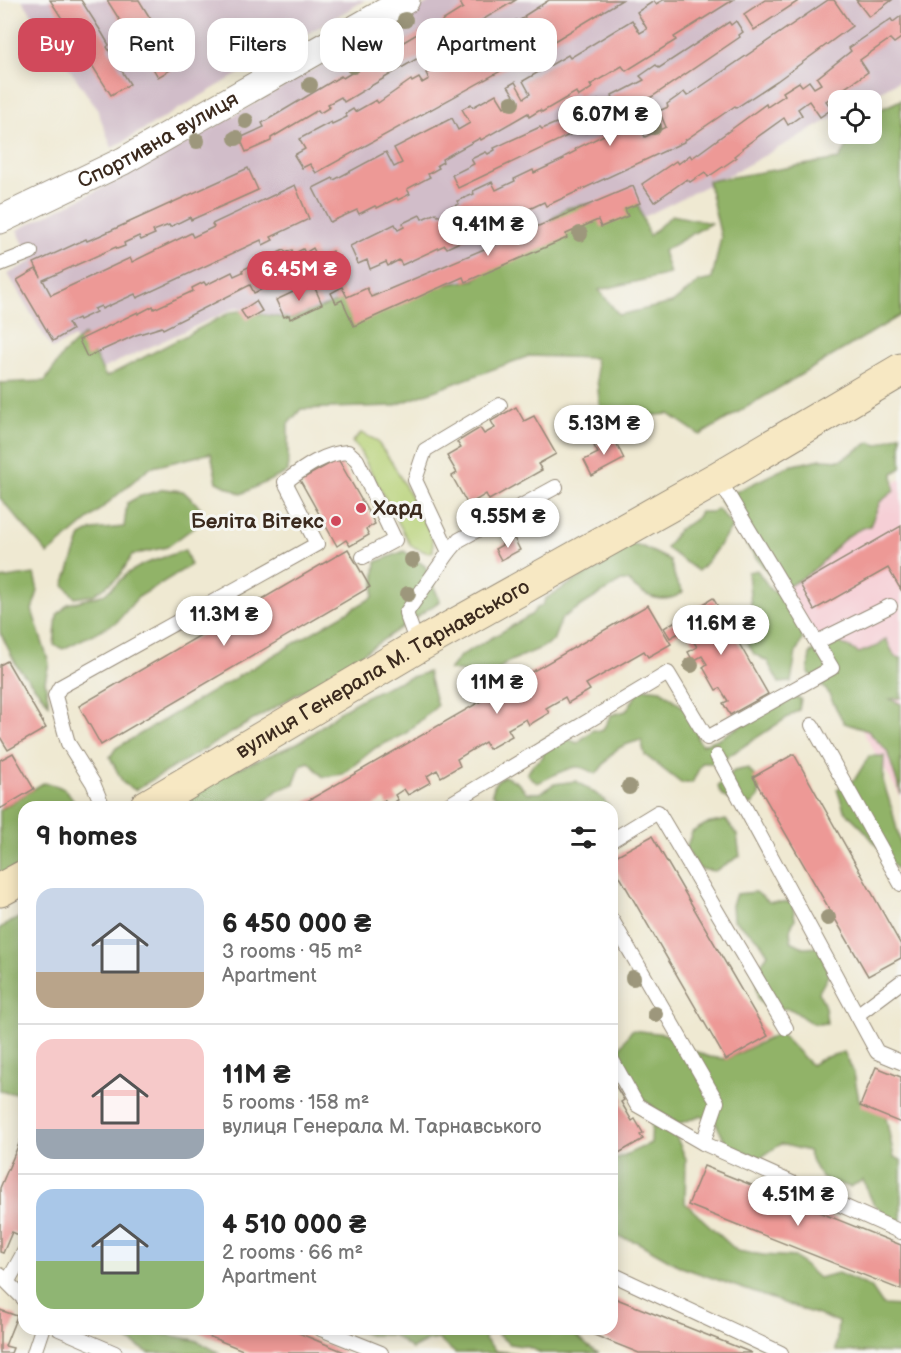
<!DOCTYPE html>
<html lang="en">
<head>
<meta charset="utf-8">
<style>
  :root { --surface:#fff; --page:#f2f2f2; --text:#222; --muted:#767676; --line:#e0e0e0; --accent:#d1495b }
  body { margin:0; font-family:"Balsamiq Sans",sans-serif; background:var(--page); color:var(--text); height:100vh; display:flex; flex-direction:column; font-size:22px; white-space:nowrap }
  * { box-sizing:border-box; margin:0 }
  p { font-size:20px; color:var(--muted) }
  .icon { flex:none; width:33px; height:33px; fill:none; stroke:currentColor; stroke-width:2; stroke-linecap:round; stroke-linejoin:round }
  .map { position:relative; flex:1; overflow:hidden }
  .details { position:absolute; left:18px; top:801px; width:600px; height:534px; display:flex; flex-direction:column; background:var(--surface); border-radius:18px; box-shadow:0 3px 15px #0003 }
  .details>* { flex:none }
  .hud { position:absolute; left:18px; top:18px; width:600px; height:54px; display:flex; gap:12px }
  .controls { position:absolute; left:828px; top:90px; display:grid; gap:12px }
  .controls a { display:grid; place-items:center; width:54px; height:54px; border-radius:12px; background:var(--surface); box-shadow:0 3px 15px #0003; font-size:30px }
  .price { position:absolute; translate:-50% -51px; padding:0 14px; border-radius:21px; background:#fff; color:#222; font-size:20px; line-height:39px; filter:drop-shadow(0 2px 3px #0008) }
  .price::after { content:''; position:absolute; left:50%; top:36px; width:18px; height:14px; margin-left:-9px; background:inherit; clip-path:polygon(0 0,100% 0,50% 100%) }
  .price.current { background:var(--accent); color:#fff }
  ul { padding:0; list-style:none }
  li { display:flex; align-items:center; gap:18px; height:150px; padding:0 18px }
  li+li { border-top:2px solid var(--line) }
  li span { display:grid; place-items:center; flex:none; width:168px; height:120px; border-radius:18px; color:#555 }
  li>.icon { margin-inline-start:auto }
  span .icon { width:72px; height:72px; fill:#fffc; stroke-width:1 }
  li b { font-size:26px }
  h2 { display:flex; justify-content:space-between; align-items:center; height:72px; padding:0 18px; font-size:26px }
  .chip { padding:0 21px; border-radius:18px; background:var(--surface); box-shadow:0 3px 15px #0003; font-size:21px; line-height:54px }
  .chip.current { background:var(--accent); color:#fff }
  .map>svg:first-child { display:block }
  .built { fill:#f6cfd6 }
  .industrial { fill:#d1bdc9 }
  .green { fill:#b7d177; stroke:#797e4a; stroke-width:1.5 }
  .forest { fill:#91b368; stroke:#666e43; stroke-width:1.5 }
  .building { fill:#ed9996 }
  .lines { fill:none; stroke-linecap:round; stroke-linejoin:round }
  .service-casing { stroke:#958a78; stroke-width:16 }
  .minor-casing { stroke:#958a78; stroke-width:29 }
  .secondary-casing { stroke:#958a78; stroke-width:35 }
  .service { stroke:#fff; stroke-width:14 }
  .minor { stroke:#fff; stroke-width:27 }
  .secondary { stroke:#f7e8c3; stroke-width:33 }
  .tree { fill:#9d977b }
  .poi-dot { fill:#d1495b; stroke:#f6f6f2; stroke-width:2 }
  .labels { text-anchor:middle; dominant-baseline:central; stroke-width:6; stroke-linejoin:round; paint-order:stroke }
  .street-label { font-size:21px; fill:#3b2a1e; stroke:#f6f6f2 }
  .poi-label { font-size:21px; font-weight:bold; fill:#3b2a1e; stroke:#f6f6f2; text-anchor:start }
</style>
</head>
<body>
<div class="map">
<svg width="901" height="1353" viewBox="0 0 901 1353">
  <rect width="100%" height="100%" fill="#f6f6f2"/>
  <filter id="ink" filterUnits="userSpaceOnUse"><feTurbulence type="fractalNoise" baseFrequency=".0167" numOctaves="2"/><feDisplacementMap in="SourceGraphic" scale="12" xChannelSelector="R" yChannelSelector="G"/><feConvolveMatrix kernelMatrix="1 2 1 2 8 2 1 2 1" color-interpolation-filters="sRGB"/></filter>
  <filter id="wash" filterUnits="userSpaceOnUse"><feTurbulence type="fractalNoise" baseFrequency=".008" numOctaves="4" result="noise"/><feDisplacementMap in="SourceGraphic" scale="24" xChannelSelector="R" yChannelSelector="G"/><feGaussianBlur stdDeviation="1.35" result="paint"/><feColorMatrix in="noise" values="0 0 0 0 0 0 0 0 0 0 0 0 0 0 0 0 0 1.4 0 .05"/><feComposite in="paint" operator="in"/></filter>
  <g filter="url(#wash)">
    <rect width="100%" height="100%" fill="#efe9d2"/>
    <!-- built -->
    <path class="built" d="M901 479V797L763 560Z"/>
    <!-- industrial -->
    <g class="industrial">
      <path d="M22 0H365L112 148 97 109Z"/>
      <path d="M434 0H901V80L864 100H838V115L740 169 638 220 357 337 237 307 93 373 74 337 52 349 8 274 32 261 17 230 145 167Z"/>
    </g>
    <!-- green -->
    <path class="green" d="M361 433 376 440 393 464 430 532 433 543V551L428 553 411 546 358 448 352 442Z"/>
    <!-- forest -->
    <g class="forest">
      <path d="M901 100V315L700 435 669 414 601 420 595 358 529 356 393 406 301 409 288 424V472L241 494 217 482 211 453 149 468 48 554 0 498V383L45 381 63 354 84 335 106 377 231 312 241 311 290 319 342 300 474 280 566 208 635 196 649 236 672 215 711 223 663 251 670 274 599 290 619 315 672 303 699 282 712 279 721 237 708 181 839 159 855 134H872V113Z"/>
      <path d="M901 434V468L893 473 894 491 880 502 870 526C841 533 833 555 811 572 804 578 795 582 787 587L769 574 747 546 744 530 719 500 789 466 821 459 841 460 870 442 878 445Z"/>
      <path d="M164 489 183 491 202 509 197 525 167 547 132 555 119 577 93 595 75 598 64 585 81 536 92 530 124 527 127 503 138 497Z"/>
      <path d="M718 509 733 527C720 541 713 558 698 571L666 548 679 529 695 520 700 512H712Z"/>
      <path d="M628 544 643 547 670 560 676 581 683 592C665 606 643 597 628 581H621L562 618 553 641 541 648 506 663 496 673 481 679H474L471 673 449 670 460 656 531 615 537 608 543 605 545 599 581 577 600 568 615 553Z"/>
      <path d="M185 550 191 565 137 598 117 622 63 649 54 645 57 615 68 604 105 594 128 573 144 564Z"/>
      <path d="M404 551 425 566 440 601 343 667 135 790 123 783 110 757 116 748 373 597 376 562Z"/>
      <path d="M757 570 771 590 790 596 803 622 802 640 796 652 791 682 779 683 767 661 754 654 746 640 753 627 748 572Z"/>
      <path d="M34 574 38 591 32 610 49 663 45 681 49 704 17 666 0 632V579Z"/>
      <path d="M886 639 895 657 901 658V698L890 699 901 704V794L887 751 868 731 844 723 827 691 808 672 810 653 835 640 859 653 877 646Z"/>
      <path d="M428 672 437 706 405 734 375 748 343 774 323 777 309 762 301 765 294 784 278 790 259 807H185C198 777 271 758 299 742 315 733 329 719 344 709 370 693 398 680 428 672Z"/>
      <path d="M641 688 661 690 684 708 698 728 697 738 702 745 720 738 767 710 784 704 790 696 801 699 799 710 718 763H702L692 783H681L645 755 641 740C609 749 616 751 596 774 591 772 584 767 578 767 568 766 548 779 537 783L527 774 533 765 543 757V740C555 733 565 737 577 743L593 730 602 731 611 715 626 711Z"/>
      <path d="M869 756H884L883 781 892 809 901 846V874L863 829 844 810 837 789 855 779Z"/>
      <path d="M748 768 759 782V797L752 805C738 803 721 802 718 786L734 771Z"/>
      <path d="M504 776 517 782 527 793H540L554 784 576 781 601 797 610 807H510L492 794 495 783Z"/>
      <path d="M43 783C61 785 69 789 77 807H24V869L0 883V810Z"/>
      <path d="M726 820 737 835 740 856 715 871 699 869 686 849 692 832 706 824Z"/>
      <path d="M756 892 769 902H792L795 919 790 930 791 941 805 948 819 947 829 974 819 992 825 1007 827 1023C824 1023 820 1024 817 1024 797 1022 797 998 770 1014L758 998 757 986 756 971 768 954 759 940 733 919 732 905 736 894Z"/>
      <path d="M24 915V1092L7 1093 0 1090V928Z"/>
      <path d="M632 1030 665 1034 687 1048 709 1057 727 1059 780 1033 811 1065 823 1058 844 1052 854 1073 859 1100 884 1108 894 1157 901 1160V1220H892L873 1203 863 1180 850 1187C821 1179 818 1179 808 1151L781 1144 760 1158 727 1146 715 1121 700 1116 678 1124C652 1108 616 1085 620 1050 621 1043 628 1036 632 1030Z"/>
      <path d="M652 1119 676 1136 686 1159 685 1203 737 1251 763 1255 795 1257 818 1278 838 1273 871 1287 883 1305 901 1306V1353L836 1351 838 1322 681 1267 637 1242 612 1235V1161L651 1143Z"/>
      <path d="M110 1329H148L156 1333 195 1340 220 1353H149Z"/>
      <path d="M351 1329H487L485 1339 496 1351 517 1353H455L438 1339 427 1341 412 1349 393 1335H369Z"/>
      <path d="M500 1329C524 1329 550 1326 572 1334 582 1339 589 1349 599 1353H541L528 1347 510 1344 498 1335Z"/>
    </g>
    <g id="blocks">
      <!-- building -->
      <g class="building">
        <path d="M50 0H81L102 33 109 45 107 47 130 84 111 95Z"/>
        <path d="M107 0H139L179 65 158 77 150 63 145 66 133 47 136 46Z"/>
        <path d="M465 0H516L344 102 341 97 328 104 330 107 320 113 318 110 271 138V141L246 152 240 138 264 127 262 123 341 76 343 78 422 31 424 35 443 23 442 21 463 8 460 3Z"/>
        <path d="M549 0H622L546 46 316 173 310 164 302 168 294 155 305 149 299 139 331 122 332 124 347 117 345 114 353 109 355 112 376 100 378 103 411 80 412 82 419 78 422 83 429 79 426 73 433 69 434 72 441 69 438 64 480 41 488 53 498 47 494 40 499 37 496 32 516 20 517 22 525 17 524 16Z"/>
        <path d="M663 0H733L674 37 676 40 626 71 622 66 590 85 592 88 578 97 576 92 542 112 540 110 529 117 528 113 481 140 480 138 442 159 443 162 437 165 439 168 428 174 430 177 407 189 410 194 398 200 397 198 377 208 375 206 359 214 357 210 330 222 313 188 333 178 334 180 386 152 394 167 402 163 394 148 452 118 458 130 470 123 462 109 471 104 473 107 496 94 504 107 517 100 508 86 515 82 524 98 530 94 523 81 568 55 570 58 632 20 640 33 647 29 637 12 654 1 656 4Z"/>
        <path d="M765 0H800L754 30 744 14Z"/>
        <path d="M828 0H834L852 26 777 81 736 108 735 106 684 141V142L546 206 544 202 447 248 445 245 402 265 399 260 388 266 386 262 370 269 367 260 358 264 350 246 395 224 398 230 404 227 403 223 420 215 422 219 436 213 438 216 452 210 451 207 459 204 457 201 474 194 473 191 492 182 496 190 515 181 514 179 533 170 534 173 564 159V157L576 151 575 149 606 134 607 136 620 130 621 133 639 125 645 137 666 127 659 111 668 107 667 104 684 92 687 96Z"/>
        <path d="M856 0H892L869 17Z"/>
        <path d="M901 16V38L894 43 890 39 860 60 868 72 826 101 832 109 820 117 809 101 798 109 802 115 788 125 784 118 742 148 743 149 734 156 736 158 708 177 705 172 690 182 687 179 654 202 642 184 676 161 678 164 690 155 692 158 766 104 767 107 785 95 783 92 799 82 802 86 809 81 814 88 821 84 817 78 851 51 849 48 891 19 893 22Z"/>
        <path d="M736 21 743 32 739 35 740 37 653 96 625 113 623 111 586 133 584 128 458 188 452 175 474 164 471 159 486 152 488 154 495 150 494 148 540 127 542 129 575 115 598 100 601 105 613 98 612 95 620 91 621 92 644 80 640 76 656 65 659 68 729 22 731 25Z"/>
        <path d="M248 168 258 190 191 220 190 217 170 227 169 225 153 231 155 234 141 240 139 236 124 243 125 246 117 249 116 247 43 280 51 295 130 258 132 262 191 233 193 237 214 227 212 224 295 185 309 219 271 237 273 240 263 245 261 240 137 298 135 294 102 309 101 306 94 309 96 312 79 320 78 318 68 323 72 330 53 341 17 280 36 269 41 277 34 263 86 239 87 241 99 236Z"/>
        <path d="M633 186 640 203 625 209 628 216 601 227 598 220 566 234 567 238 465 282 463 277 354 326 342 300 336 303 331 293 342 287 347 297 367 288 371 297Z"/>
        <path d="M313 248 318 258 332 251 337 261 319 269 317 264 295 274 292 268 268 280 271 285 254 293 250 285 163 329 162 327 136 335 87 357 79 340 138 312V314L153 306 154 309 193 291 192 288 204 282 206 285 232 272 234 276 243 272 242 270 284 250 286 253 292 250 293 254 303 249 305 253Z"/>
        <path d="M314 286 322 304 290 319 289 315 284 317 276 300 304 287 306 289Z"/>
        <path d="M256 301 262 311 247 320 241 311Z"/>
        <path d="M516 407 524 421 534 416 556 454 538 464 542 470 489 500 486 494 468 505 452 476 457 473 447 456 461 448 457 442 480 428 484 434 495 428 491 421Z"/>
        <path d="M613 436 624 459 592 476 584 460 598 453 594 446Z"/>
        <path d="M338 459 375 524 366 529 369 535 350 546 346 540 337 546 300 480Z"/>
        <path d="M901 526V590L888 568 814 610 800 584Z"/>
        <path d="M514 538 520 550 501 560 495 549Z"/>
        <path d="M348 549 370 587 101 745 79 706Z"/>
        <path d="M713 598 768 694 730 715 723 703 728 701 720 688 716 690 703 667 707 664 702 656 693 661 688 652 697 647 686 629 670 638 664 628Z"/>
        <path d="M648 605 671 644 648 657 644 651 586 684 590 690 568 703 565 697 546 708 549 713 529 725 526 719 508 729 512 736 489 749 485 742 457 759 460 766 441 777 437 770 427 776 431 782 408 795 404 789 395 795 398 800 388 806 385 800 373 807H297Z"/>
        <path d="M7 661 46 728 8 750 0 737V665Z"/>
        <path d="M13 753 34 789 0 809V760Z"/>
        <path d="M794 754 901 945V958L868 976 753 777Z"/>
        <path d="M652 836 768 1036 726 1060 612 863V858Z"/>
        <path d="M876 1067 901 1077V1123L860 1106Z"/>
        <path d="M615 1085 624 1100 621 1102 632 1121 635 1119 643 1133 640 1135 643 1139 612 1157V1087Z"/>
        <path d="M24 1132V1229L21 1236 12 1232 3 1253 0 1252V1188Z"/>
        <path d="M704 1166 901 1245V1290L688 1205Z"/>
        <path d="M612 1297 752 1353H639L579 1329H612Z"/>
        <path d="M0 1310 17 1316 5 1346 13 1348 11 1353H0Z"/>
        <path d="M191 1329H289L347 1353H250Z"/>
      </g>
    </g>
  </g>
  <g filter="url(#ink)">
    <use href="#blocks" fill-opacity="0" stroke="#958a78" stroke-width="1.5"/>
    <g class="lines">
      <!-- service casing -->
      <g class="service-casing">
        <g id="service">
          <path d="M0 264 31 252"/>
          <path d="M449 552 459 540 556 487"/>
          <path d="M817 642 890 606"/>
          <path d="M418 646 406 613 449 552 415 480 425 450 500 405"/>
          <path d="M812 725 901 884"/>
          <path d="M717 756 877 1052 901 1062"/>
          <path d="M103 807 93 783 68 743 55 696 60 687 317 544 285 482C304 468 324 453 348 452L357 460 395 540 363 557"/>
          <path d="M445 807 668 673 707 738 832 668 718 478"/>
          <path d="M612 840 658 812 786 1028"/>
          <path d="M612 920 717 1102 703 1143"/>
          <path d="M857 1015 901 982"/>
          <path d="M612 1060 637 1105 703 1143 901 1232"/>
          <path d="M612 1274 781 1353"/>
          <path d="M0 1275 24 1299"/>
          <path d="M8 1281 24 1252"/>
          <path d="M59 1329 115 1353"/>
          <path d="M321 1329 381 1353"/>
          <path d="M34 1353 42 1329"/>
        </g>
      </g>
      <!-- minor casing -->
      <g class="minor-casing">
        <g id="minor">
          <path id="s1" d="M0 220 123 161 406 0"/>
        </g>
      </g>
      <!-- secondary casing -->
      <g class="secondary-casing">
        <g id="secondary">
          <path id="s2" d="M146 807 418 646 718 478 901 370"/>
          <path d="M0 890 24 877"/>
        </g>
      </g>
      <!-- service -->
      <use href="#service" class="service"/>
      <!-- minor -->
      <use href="#minor" class="minor"/>
      <!-- secondary -->
      <use href="#secondary" class="secondary"/>
    </g>
    <!-- trees -->
    <g class="tree">
      <circle cx="405" cy="20" r="8"/>
      <circle cx="427" cy="28" r="8"/>
      <circle cx="353" cy="66" r="8"/>
      <circle cx="310" cy="85" r="8"/>
      <circle cx="512" cy="103" r="8"/>
      <circle cx="246" cy="121" r="8"/>
      <circle cx="654" cy="127" r="8"/>
      <circle cx="236" cy="138" r="8"/>
      <circle cx="197" cy="141" r="8"/>
      <circle cx="580" cy="234" r="8"/>
      <circle cx="412" cy="560" r="8"/>
      <circle cx="408" cy="594" r="8"/>
      <circle cx="691" cy="665" r="8"/>
      <circle cx="629" cy="787" r="8"/>
      <circle cx="828" cy="918" r="8"/>
      <circle cx="633" cy="978" r="8"/>
      <circle cx="655" cy="1014" r="8"/>
    </g>
  </g>
  <!-- markers -->
  <g class="poi-dot">
    <circle cx="361" cy="508" r="6"/>
    <circle cx="336" cy="521" r="6"/>
  </g>
  <g class="labels">
    <!-- street labels -->
    <g class="street-label">
      <text stroke="none"><textPath href="#s1" startOffset="177">Спортивна вулиця</textPath></text>
      <text stroke="none"><textPath href="#s2" startOffset="274">вулиця Генерала М. Тарнавського</textPath></text>
    </g>
    <!-- poi labels -->
    <g class="poi-label">
      <text x="373" y="508">Хард</text>
      <text x="324" y="521" text-anchor="end">Беліта Вітекс</text>
    </g>
  </g>
</svg>
<div class="controls">
<a><svg class="icon" aria-label="locate" viewBox="0 0 24 24"><circle cx="12" cy="12" r="6"/><path d="M12 2v4M12 18v4M2 12h4M18 12h4"/></svg></a>
</div>
<b class="price" style="left:610px;top:147px">6.07M ₴</b>
<b class="price" style="left:488px;top:257px">9.41M ₴</b>
<b class="price current" style="left:299px;top:302px">6.45M ₴</b>
<b class="price" style="left:604px;top:456px">5.13M ₴</b>
<b class="price" style="left:508px;top:549px">9.55M ₴</b>
<b class="price" style="left:224px;top:647px">11.3M ₴</b>
<b class="price" style="left:721px;top:656px">11.6M ₴</b>
<b class="price" style="left:497px;top:715px">11M ₴</b>
<b class="price" style="left:798px;top:1227px">4.51M ₴</b>
<div class="hud">
<a class="chip current">Buy</a>
<a class="chip">Rent</a>
<a class="chip">Filters</a>
<a class="chip">New</a>
<a class="chip">Apartment</a>
</div>
<section class="details">
<h2>9 homes<svg class="icon" aria-label="filters" viewBox="0 0 24 24"><path d="M4 7h16M4 17h16"/><circle cx="9" cy="7" r="2"/><circle cx="15" cy="17" r="2"/></svg></h2>
<ul>
<li><span style="background:linear-gradient(#c9d6e8 70%,#b9a48a 0)"><svg class="icon" aria-label="home" viewBox="0 0 24 24"><path d="M3 11l9-7 9 7M6 9v11h12V9"/></svg></span><div><b>6 450 000 ₴</b><p>3 rooms · 95 m²</p><p>Apartment</p></div></li>
<li><span style="background:linear-gradient(#f6c9c9 75%,#9aa5b1 0)"><svg class="icon" aria-label="home" viewBox="0 0 24 24"><path d="M3 11l9-7 9 7M6 9v11h12V9"/></svg></span><div><b>11M ₴</b><p>5 rooms · 158 m²</p><p>вулиця Генерала М. Тарнавського</p></div></li>
<li><span style="background:linear-gradient(#a9c7e8 60%,#8fb573 0)"><svg class="icon" aria-label="home" viewBox="0 0 24 24"><path d="M3 11l9-7 9 7M6 9v11h12V9"/></svg></span><div><b>4 510 000 ₴</b><p>2 rooms · 66 m²</p><p>Apartment</p></div></li>
</ul>
</section>
</div>
</body>
</html>
